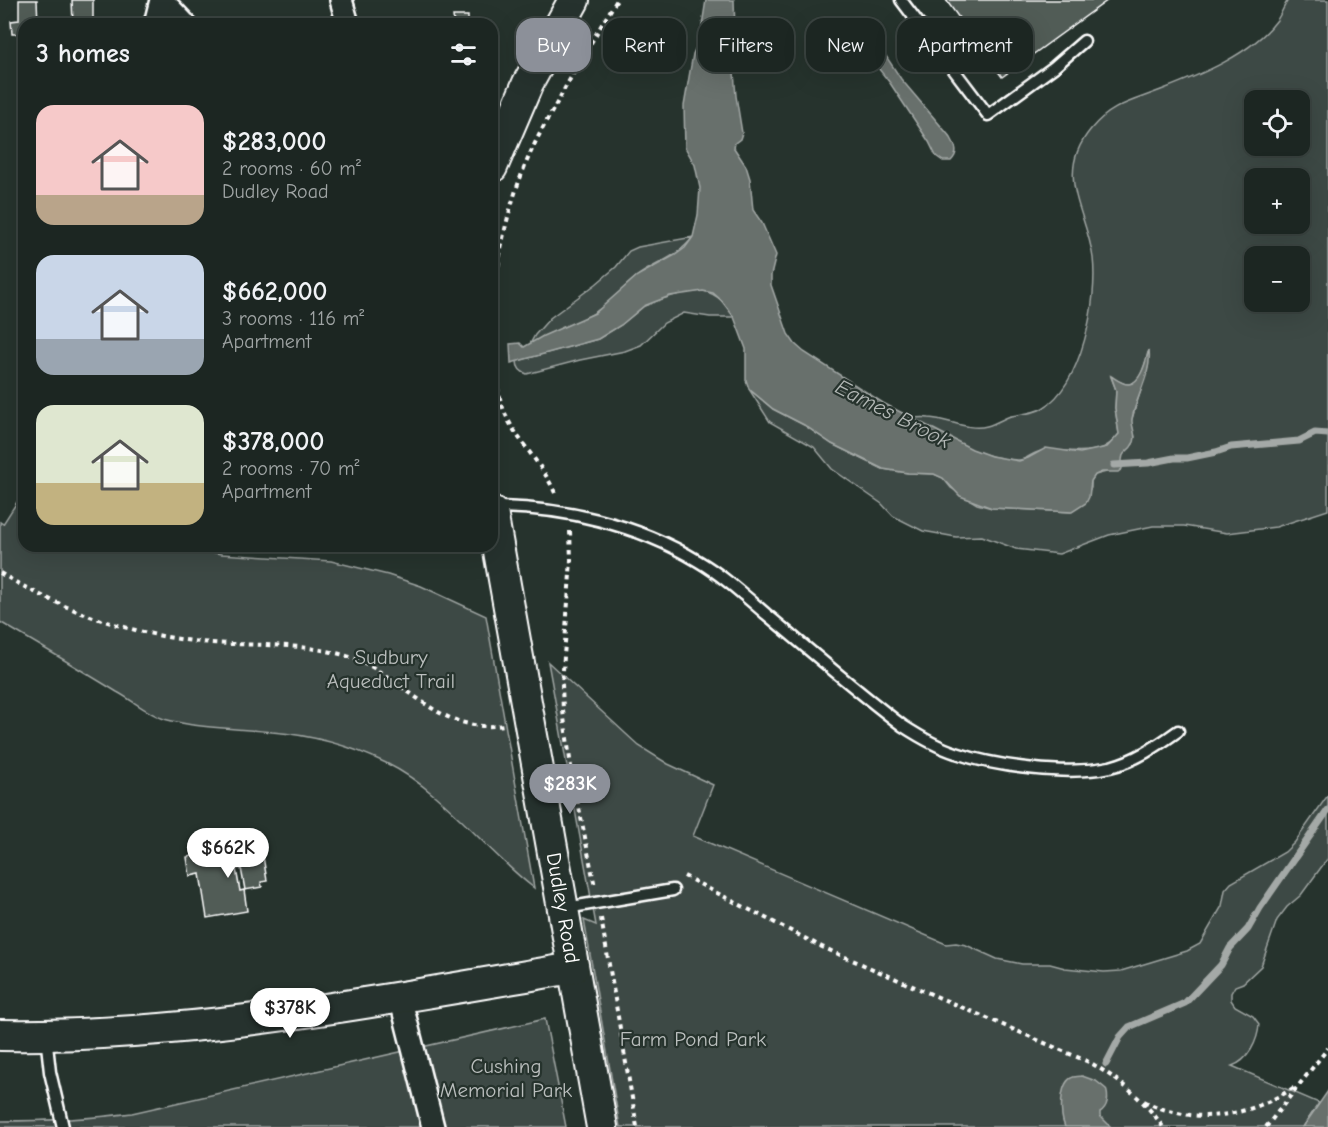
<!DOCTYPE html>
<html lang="en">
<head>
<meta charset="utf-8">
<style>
  :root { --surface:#1c2622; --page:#29322f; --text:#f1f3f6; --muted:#a0a5a5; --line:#3a4340; --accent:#8c9099 }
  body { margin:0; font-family:"Comic Neue",sans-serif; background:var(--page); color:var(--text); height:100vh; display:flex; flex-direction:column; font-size:22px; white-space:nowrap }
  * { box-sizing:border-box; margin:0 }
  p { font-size:20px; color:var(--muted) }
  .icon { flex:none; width:33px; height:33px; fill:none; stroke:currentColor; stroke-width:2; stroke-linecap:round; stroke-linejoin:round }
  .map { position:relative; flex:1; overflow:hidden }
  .panel { position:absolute; left:18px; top:18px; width:480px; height:534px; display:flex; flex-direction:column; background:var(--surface); border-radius:18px; box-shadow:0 6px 24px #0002,0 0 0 2px var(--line) }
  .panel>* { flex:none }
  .banner { position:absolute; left:516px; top:18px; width:570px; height:54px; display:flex; gap:12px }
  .controls { position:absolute; left:1244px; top:90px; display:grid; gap:12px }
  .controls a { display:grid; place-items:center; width:66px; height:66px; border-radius:12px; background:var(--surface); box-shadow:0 6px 24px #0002,0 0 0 2px var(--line); font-size:30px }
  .price { position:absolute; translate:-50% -51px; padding:0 14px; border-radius:21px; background:#fff; color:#222; font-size:20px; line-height:39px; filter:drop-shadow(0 2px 3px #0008) }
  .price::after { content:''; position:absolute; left:50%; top:36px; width:18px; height:14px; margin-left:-9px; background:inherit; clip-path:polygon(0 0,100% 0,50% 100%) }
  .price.selected { background:var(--accent); color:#fff }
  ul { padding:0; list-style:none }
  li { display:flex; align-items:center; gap:18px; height:150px; padding:0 18px }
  li span { display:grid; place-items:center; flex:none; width:168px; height:120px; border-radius:18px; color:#555 }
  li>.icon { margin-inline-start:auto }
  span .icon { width:72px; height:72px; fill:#fffc; stroke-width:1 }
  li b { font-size:26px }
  h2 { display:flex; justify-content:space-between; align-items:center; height:72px; padding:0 18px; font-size:26px }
  .tag { padding:0 21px; border-radius:18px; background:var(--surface); box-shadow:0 6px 24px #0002,0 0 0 2px var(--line); font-size:21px; line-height:54px }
  .tag.selected { background:var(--accent); color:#fff }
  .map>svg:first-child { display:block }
  .green { fill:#3e4944; stroke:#9ea4a2; stroke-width:1.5; fill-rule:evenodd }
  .water { fill:#67706c; stroke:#a4a9a7; stroke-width:1.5 }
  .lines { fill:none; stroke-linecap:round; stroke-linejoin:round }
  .stream { stroke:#a4a9a7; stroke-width:7 }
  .building { fill:#515c57; stroke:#fff; stroke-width:1.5 }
  .lane-casing { stroke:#fff; stroke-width:15 }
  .street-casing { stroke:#fff; stroke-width:26 }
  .secondary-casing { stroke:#fff; stroke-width:34 }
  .path { stroke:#fff; stroke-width:4; stroke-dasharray:4.5 4.5; stroke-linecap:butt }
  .lane { stroke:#26332d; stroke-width:10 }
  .street { stroke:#26332d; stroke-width:21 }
  .secondary { stroke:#26332d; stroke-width:30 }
  .labels { text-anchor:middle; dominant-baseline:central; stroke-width:4.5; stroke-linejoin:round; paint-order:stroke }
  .park-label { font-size:21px; fill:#bbbfbe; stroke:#26332d }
  .street-label { font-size:21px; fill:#fff; stroke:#26332d }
  .water-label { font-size:22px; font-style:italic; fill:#b3b8b6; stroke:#26332d }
</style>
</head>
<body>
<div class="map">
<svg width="1328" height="1127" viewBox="0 0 1328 1127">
  <rect width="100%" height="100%" fill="#26332d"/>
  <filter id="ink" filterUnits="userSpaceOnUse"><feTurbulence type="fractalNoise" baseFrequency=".0167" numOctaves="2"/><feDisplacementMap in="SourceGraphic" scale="12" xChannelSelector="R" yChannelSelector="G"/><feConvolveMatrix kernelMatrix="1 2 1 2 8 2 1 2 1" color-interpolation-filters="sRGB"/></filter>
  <g filter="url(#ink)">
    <!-- green -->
    <g class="green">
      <path d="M1288 0H1328V510L1276 527 1227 533 1184 526H1153L1109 535 1059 554 1016 549 982 536 956 537 923 531 893 516 882 504 832 469 814 447 770 422 749 389 773 409 804 425 832 444 883 469 908 473 934 474 943 478 951 488 977 504 992 508 1071 512 1091 488V481L1095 475 1110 471 1122 464 1121 459 1123 453 1133 444 1135 437 1131 422 1148 367V352C1146 362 1141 383 1129 384 1123 385 1116 380 1111 377L1116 390 1115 408 1119 434C1104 456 1083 451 1061 451 1054 452 1044 450 1038 452 1030 454 1026 461 1017 460 979 459 943 435 911 418 917 418 923 417 929 418 948 419 968 431 987 426 994 424 1001 420 1008 417 1019 414 1033 414 1043 408 1082 384 1098 301 1093 258 1087 211 1053 175 1091 129 1111 104 1134 101 1161 90 1200 75 1252 54 1277 20 1281 14 1284 6 1288 0ZM1254 100H1299V146H1254ZM1254 178H1299V224H1254ZM1254 256H1299V302H1254Z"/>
      <path d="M693 237C679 256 658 262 640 274 624 285 613 301 597 311 576 325 551 331 530 344L535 335 550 318 596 284 616 267 629 251 638 247Z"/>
      <path d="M703 291C718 294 726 304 734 317H710L684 313 664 323 641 345 625 351 580 360 527 374C521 372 517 368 517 361L598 339 621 325 644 306 659 300 682 293Z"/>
      <path d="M24 491V546H182L221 554 331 561 388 575 421 586 486 616 534 888C483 849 445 792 386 763 351 746 311 735 272 732 236 728 200 729 164 719 148 714 132 700 117 692 78 668 39 645 0 622V522L3 524Z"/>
      <path d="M548 662 639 746 668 764 713 785 693 836 946 944 956 943 966 945 997 959 1022 964H1050L1065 968 1104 972 1121 971 1187 951 1200 944 1222 906 1225 890 1231 883 1285 852 1295 842 1328 795V858L1301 895 1287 907 1277 920 1261 966 1243 983 1235 986 1231 993V1000L1235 1006 1253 1016 1259 1024C1258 1041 1248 1061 1232 1066L1319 1103 1303 1127H620L584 920 596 925Z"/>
      <path d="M545 1019 566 1127H0V1121C45 1121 88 1119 132 1113Z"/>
    </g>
    <!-- water -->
    <g class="water">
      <path d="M706 0H734L735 32 732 49 736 96 742 133 740 139 735 143 734 148 746 166 750 179 753 210 762 223 776 255 771 275V285L788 334 795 344 804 352 883 403 972 449 991 456 1019 461 1028 458 1046 448 1080 453 1107 447 1119 434 1115 408 1116 390 1111 376C1116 379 1123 385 1129 384 1141 383 1146 360 1149 350 1152 374 1136 396 1132 419 1131 427 1137 435 1134 442 1127 457 1121 446 1122 469L1118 472H1102L1095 475 1091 481 1089 497 1086 503 1072 512 992 508 960 496 943 478 934 474 908 473 883 469 832 444 804 425 773 409 749 389 746 380V349L734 317 721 300 713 293 703 291 670 296 644 306 621 325 598 339 511 363 510 344 520 343 524 347 543 336 595 313 637 276 675 255 685 248 693 237 698 215 700 188 695 165 685 147 684 106 693 54 700 38Z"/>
      <path d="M870 45H873L882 50 901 79 951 138C956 147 959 153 951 161H943L936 156 929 142 890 83 867 54 866 49Z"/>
      <path d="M1082 1076 1096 1081 1106 1089C1109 1097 1108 1107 1100 1112V1116L1111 1127H1065C1060 1116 1059 1085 1071 1078 1074 1076 1078 1077 1082 1076Z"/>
      <path d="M1328 1091V1127H1303Z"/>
    </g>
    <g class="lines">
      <!-- stream -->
      <g class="stream">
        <path d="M1114 465 1148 463 1174 458H1187L1216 452 1231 447 1299 441 1315 433 1328 434"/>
        <path d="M1106 1064 1120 1037 1129 1027 1185 1003 1221 965 1230 948 1248 929 1260 908 1328 810"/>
      </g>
    </g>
    <!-- building -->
    <g class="building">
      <path d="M19 0H37L38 24H24V46H22L21 34H12L11 21 19 20Z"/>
      <path d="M72 0H93V24H73Z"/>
      <path d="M946 0H1108L1002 77Z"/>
      <path d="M453 16H468V24H454Z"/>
      <path d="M256 847 257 850H262L267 881 261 882 262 887 245 890 241 868 236 869 240 891 244 890 247 911 207 918 200 874 190 876 187 857 237 848 239 862H242L241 850Z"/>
    </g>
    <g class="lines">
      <!-- lane casing -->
      <g class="lane-casing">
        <g id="lane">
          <path d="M901 0 988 115 1054 67 1084 41"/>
          <path d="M492 507C562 507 637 524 698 561 722 575 744 595 766 614 811 651 856 691 903 726 920 737 937 747 956 753 997 767 1068 776 1110 767 1135 761 1157 746 1178 731"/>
          <path d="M566 908 673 890"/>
          <path d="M46 1036 50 1072 63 1127"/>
        </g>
      </g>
      <!-- street casing -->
      <g class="street-casing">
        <g id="street">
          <path d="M162 0 185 24"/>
          <path d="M341 0 348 24"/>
          <path d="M155 24 161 0"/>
          <path d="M400 997 433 1127"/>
        </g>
      </g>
      <!-- secondary casing -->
      <g class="secondary-casing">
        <g id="secondary">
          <path d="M492 167 528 83 574 0"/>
          <path d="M492 512 602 1127"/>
          <path d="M0 1035C193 1038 383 1000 573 968"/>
        </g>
      </g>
      <!-- path -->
      <g class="path">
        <path d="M555 493C542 462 514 439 503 408 495 387 496 362 495 340 492 277 504 213 530 154 540 131 554 109 566 86 583 57 599 28 617 0"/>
        <path d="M570 531 571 560 562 684 563 711 572 773 595 887"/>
        <path d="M0 573C62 610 129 634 201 642 251 647 301 641 350 657 407 677 436 735 504 725"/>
        <path d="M684 876 822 947 1091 1063C1119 1080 1144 1099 1163 1127"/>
        <path d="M601 918 637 1127"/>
        <path d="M1144 1101C1195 1127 1250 1117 1296 1086"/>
        <path d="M1266 1127 1328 1048"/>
      </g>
      <!-- lane -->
      <use href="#lane" class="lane"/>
      <!-- street -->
      <use href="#street" class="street"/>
      <!-- secondary -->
      <use href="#secondary" class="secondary"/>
    </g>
  </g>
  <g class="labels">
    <!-- park labels -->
    <g class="park-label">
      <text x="391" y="657">Sudbury<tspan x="391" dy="24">Aqueduct Trail</tspan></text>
      <text x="693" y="1039">Farm Pond Park</text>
      <text x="506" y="1066">Cushing<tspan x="506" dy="24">Memorial Park</tspan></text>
    </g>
    <!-- street labels -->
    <g class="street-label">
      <text transform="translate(563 908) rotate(80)">Dudley Road</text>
    </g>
    <!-- water labels -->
    <g class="water-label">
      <text transform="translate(893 414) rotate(27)">Eames Brook</text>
    </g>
  </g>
</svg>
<div class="controls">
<a><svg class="icon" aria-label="locate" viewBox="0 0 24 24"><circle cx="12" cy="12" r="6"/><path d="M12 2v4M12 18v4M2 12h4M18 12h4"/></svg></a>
<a>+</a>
<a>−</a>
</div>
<b class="price selected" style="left:570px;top:815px">$283K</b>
<b class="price" style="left:228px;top:879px">$662K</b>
<b class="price" style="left:290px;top:1039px">$378K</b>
<div class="banner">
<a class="tag selected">Buy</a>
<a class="tag">Rent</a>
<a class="tag">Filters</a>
<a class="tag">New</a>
<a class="tag">Apartment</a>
</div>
<section class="panel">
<h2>3 homes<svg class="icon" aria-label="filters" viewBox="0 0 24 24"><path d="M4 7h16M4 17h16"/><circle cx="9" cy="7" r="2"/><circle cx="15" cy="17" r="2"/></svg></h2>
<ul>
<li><span style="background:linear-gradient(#f6c9c9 75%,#b9a48a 0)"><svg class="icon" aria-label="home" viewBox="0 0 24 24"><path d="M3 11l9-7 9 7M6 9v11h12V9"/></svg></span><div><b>$283,000</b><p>2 rooms · 60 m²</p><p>Dudley Road</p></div></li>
<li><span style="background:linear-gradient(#c9d6e8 70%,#9aa5b1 0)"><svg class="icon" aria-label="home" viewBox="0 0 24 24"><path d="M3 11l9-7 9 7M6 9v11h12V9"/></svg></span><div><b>$662,000</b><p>3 rooms · 116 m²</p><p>Apartment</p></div></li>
<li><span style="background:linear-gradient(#dfe7d0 65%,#c2b280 0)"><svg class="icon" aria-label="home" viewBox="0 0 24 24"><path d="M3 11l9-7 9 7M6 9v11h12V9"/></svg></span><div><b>$378,000</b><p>2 rooms · 70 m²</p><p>Apartment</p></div></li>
</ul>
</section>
</div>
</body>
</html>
